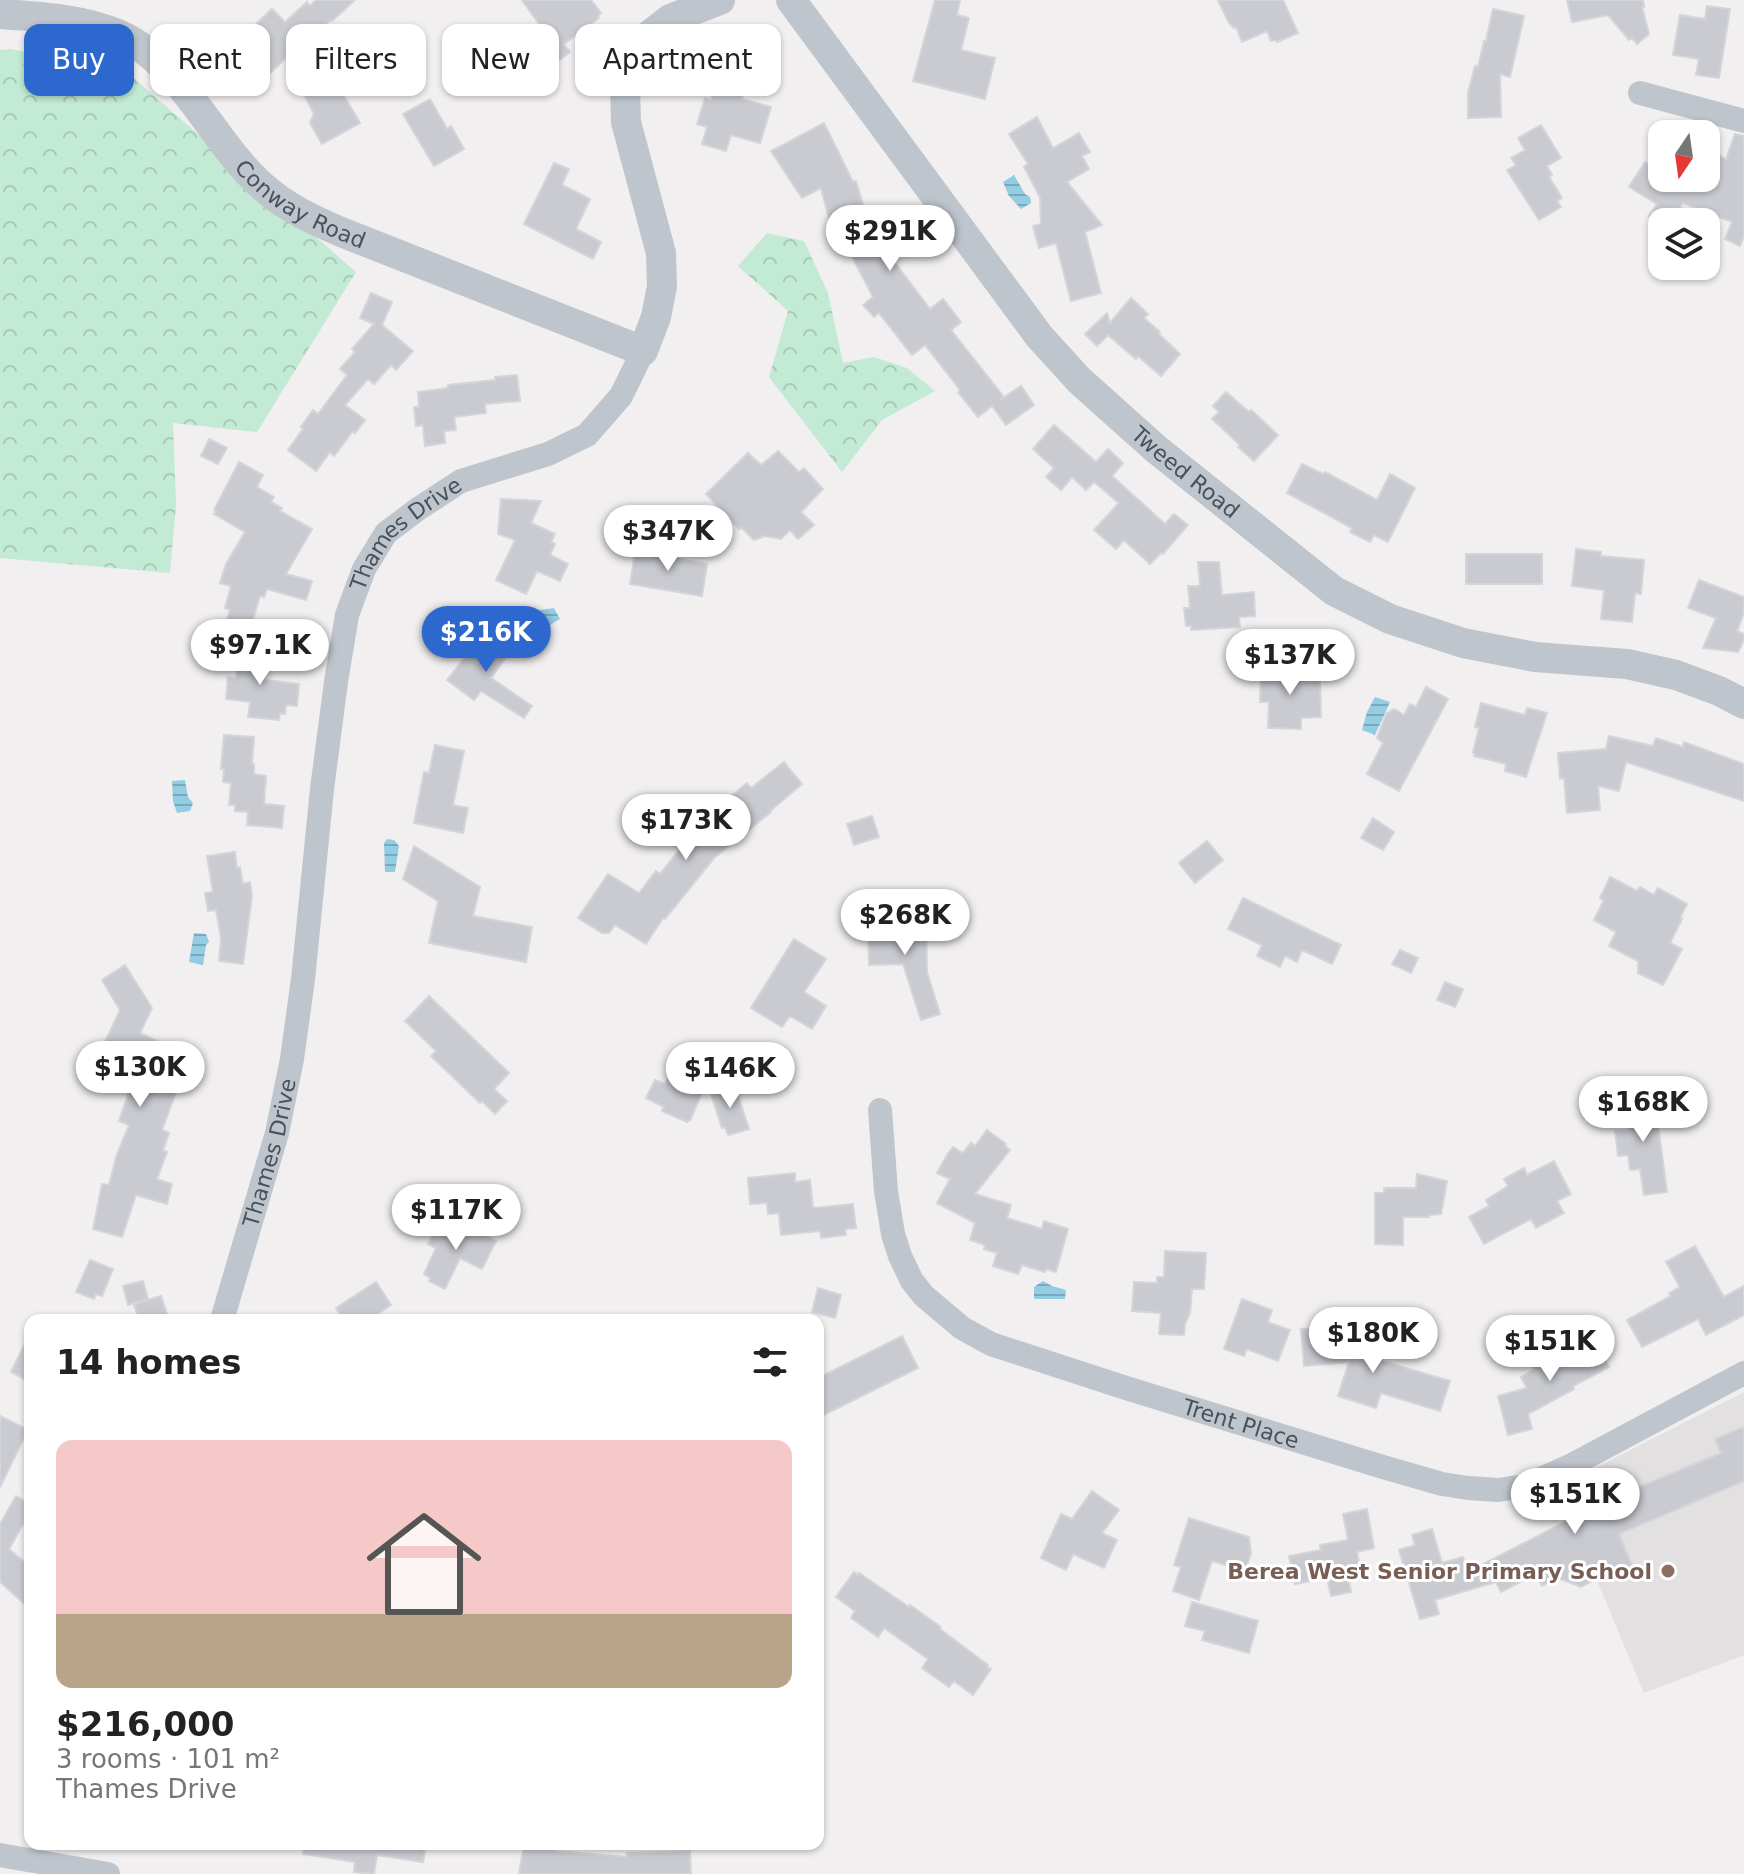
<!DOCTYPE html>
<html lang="en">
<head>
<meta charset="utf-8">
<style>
  :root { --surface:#fff; --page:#f2f2f2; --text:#222; --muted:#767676; --accent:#2c68ce }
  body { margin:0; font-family:"DejaVu Sans",sans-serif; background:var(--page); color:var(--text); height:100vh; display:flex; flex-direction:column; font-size:30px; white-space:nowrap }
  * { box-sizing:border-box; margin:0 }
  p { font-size:26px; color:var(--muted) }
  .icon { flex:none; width:44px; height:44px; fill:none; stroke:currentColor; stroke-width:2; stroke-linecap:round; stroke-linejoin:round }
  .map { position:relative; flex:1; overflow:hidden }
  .side { position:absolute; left:24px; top:1314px; width:800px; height:536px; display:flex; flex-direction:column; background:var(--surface); border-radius:16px; box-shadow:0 2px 6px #0004 }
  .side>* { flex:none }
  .hud { position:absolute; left:24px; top:24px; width:800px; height:72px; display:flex; gap:16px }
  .needle { width:52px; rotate:193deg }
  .fabs { position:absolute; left:1648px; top:120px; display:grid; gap:16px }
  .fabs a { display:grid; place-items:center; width:72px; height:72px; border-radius:16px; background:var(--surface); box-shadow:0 2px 6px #0004; font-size:40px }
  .price { position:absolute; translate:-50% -68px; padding:0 18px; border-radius:28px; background:#fff; color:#222; font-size:26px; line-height:52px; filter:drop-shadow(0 2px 4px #0008) }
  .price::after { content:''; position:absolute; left:50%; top:48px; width:24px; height:18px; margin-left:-12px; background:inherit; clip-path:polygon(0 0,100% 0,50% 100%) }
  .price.active { background:var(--accent); color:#fff }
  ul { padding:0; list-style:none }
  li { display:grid; align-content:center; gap:16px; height:424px; padding:0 32px }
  li span { display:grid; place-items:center; height:248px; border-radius:16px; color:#555 }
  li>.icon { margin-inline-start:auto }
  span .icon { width:144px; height:144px; fill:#fffc; stroke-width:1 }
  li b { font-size:34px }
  h2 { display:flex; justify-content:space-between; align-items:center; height:96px; padding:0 32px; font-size:34px }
  .tag { padding:0 28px; border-radius:16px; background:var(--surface); box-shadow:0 2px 6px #0004; font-size:28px; line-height:72px }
  .tag.active { background:var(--accent); color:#fff }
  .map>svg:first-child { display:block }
  .education { fill:#e2e0e0 }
  .forest { fill:url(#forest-crowns) }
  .water { fill:url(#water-rules) }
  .building { fill:#c9cbd1; stroke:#d3d5da; stroke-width:2 }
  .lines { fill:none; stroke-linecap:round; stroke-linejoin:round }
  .minor { stroke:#bfc5cc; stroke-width:24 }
  .tertiary { stroke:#bfc5cc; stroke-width:30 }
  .education-dot { fill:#8d6e63; stroke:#fff; stroke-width:3 }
  .labels { text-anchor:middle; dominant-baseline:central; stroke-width:6; stroke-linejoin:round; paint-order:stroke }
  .street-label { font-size:22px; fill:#49515a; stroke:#fff }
  .education-label { font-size:22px; font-weight:bold; fill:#785e54; stroke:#fff; text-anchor:end }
</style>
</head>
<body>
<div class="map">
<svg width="1744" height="1874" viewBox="0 0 1744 1874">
  <defs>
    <pattern id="forest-crowns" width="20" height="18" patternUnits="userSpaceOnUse" patternTransform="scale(2)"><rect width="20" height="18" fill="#c2ead4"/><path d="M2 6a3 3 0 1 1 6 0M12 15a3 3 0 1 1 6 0" fill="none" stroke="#a8cab8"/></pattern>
    <pattern id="water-rules" width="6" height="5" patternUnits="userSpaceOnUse" patternTransform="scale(2)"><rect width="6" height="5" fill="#93cde3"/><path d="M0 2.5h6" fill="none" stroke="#7aa9bb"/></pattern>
  </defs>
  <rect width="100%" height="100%" fill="#f1efef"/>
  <!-- education -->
  <path class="education" d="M1744 1392V1655L1644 1693 1558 1487Z"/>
  <!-- forest -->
  <g class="forest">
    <path d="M11 49 129 74 356 272 257 432 173 423 176 504 170 573 0 558V50Z"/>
    <path d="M767 233 804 241 828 293 843 363 874 357 907 368 935 391 882 420 842 472 769 377 788 311 738 266Z"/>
  </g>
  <!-- water -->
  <g class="water">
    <path d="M1014 175 1025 194 1030 197 1031 203 1021 209 1009 196 1003 182Z"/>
    <path d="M554 608 560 619 543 629 528 630 523 619 528 612Z"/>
    <path d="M1375 697 1390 702 1375 735 1362 730 1367 712Z"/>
    <path d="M185 780 188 797 193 803 190 811 177 813 173 801 172 781Z"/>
    <path d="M387 839 394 840 399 846 395 872H385L384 843Z"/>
    <path d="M194 933 206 934 209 942 206 945 203 965 189 962Z"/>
    <path d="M1043 1281 1052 1286 1066 1290 1065 1299H1034V1287Z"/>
    <path d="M1539 1328 1543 1337 1521 1347 1512 1348 1508 1339 1523 1331Z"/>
  </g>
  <!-- building -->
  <g class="building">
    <path d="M316 0H355L332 21 331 20 308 40 307 39 259 83 257 81 254 84 247 76 233 89 218 73 232 60 229 56 243 44 239 40 272 9 285 22 307 2 310 6Z"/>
    <path d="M522 0H591L601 13 598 16 599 18 564 44 570 52 550 67 525 34 539 24Z"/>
    <path d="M935 0H960L957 15 969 18 961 50 995 58 985 99 913 81Z"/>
    <path d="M1218 0H1283L1298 33 1277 42 1275 40 1271 41 1267 31 1242 42 1236 27 1234 28 1229 23Z"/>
    <path d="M1567 0H1643L1644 7H1642L1649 34 1637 44 1632 38 1629 40 1608 15 1572 22Z"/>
    <path d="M1707 6 1730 9 1719 78 1696 75 1699 59 1673 55 1680 15 1705 19Z"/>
    <path d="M1493 9 1524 16 1510 77 1500 74 1501 117 1468 118V93L1475 66 1478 67 1484 41H1486Z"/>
    <path d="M352 64 362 81 343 94 360 123 322 144 310 123 314 114 301 89 340 66 343 70Z"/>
    <path d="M726 64 750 71 742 99 771 107 760 143 731 135 726 151 702 144 707 127 697 124 705 98 711 100 719 73 723 74Z"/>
    <path d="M430 99 447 129 451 126 464 149 434 166 403 114Z"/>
    <path d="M1037 117 1053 148 1079 133 1090 152 1082 156 1089 169 1067 182 1102 225 1085 232 1101 293 1071 301 1056 243 1039 248 1033 226 1041 224 1040 197 1024 167 1028 164 1009 134Z"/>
    <path d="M824 123 853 182 856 181 872 236 901 228 907 246 886 251 930 309 943 299 961 322 951 330 1004 397 1000 400 1021 386 1034 405 1006 425 992 406 978 417 958 392 960 390 925 345 912 355 879 313 874 317 863 305 873 297 845 243 836 245 821 188 802 198 771 151Z"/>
    <path d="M1541 125 1561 158 1547 166 1552 175 1549 177 1562 198 1557 201 1561 207 1539 220 1507 170 1516 165 1511 158 1525 150 1518 138Z"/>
    <path d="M1735 134 1744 136V236L1740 246 1725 239 1732 222 1683 203 1671 222H1658L1649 216 1657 204 1629 187 1645 162 1662 172V178H1706V147L1726 159Z"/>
    <path d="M554 163 569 169 562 185 590 199 576 229 601 242 593 259 524 224Z"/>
    <path d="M371 293 392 302 382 325 413 351 396 370 391 365 374 384 368 379 345 405 365 420 355 433 353 431 334 456 330 452 316 471 288 450 303 429 301 427 313 410 318 414 347 375 340 369 355 352 352 349 374 324 360 318Z"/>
    <path d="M1131 298 1148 314 1144 318 1160 332 1159 334 1180 354 1161 376 1138 356 1136 359 1108 335 1097 346 1085 334 1107 313 1110 323Z"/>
    <path d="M517 375 520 401 485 404 486 413 454 417 456 430 444 431 445 443 425 446 423 425 416 426 414 407H419L418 392 448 388V385L495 380V377Z"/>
    <path d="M1226 392 1249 412 1251 410 1278 435 1254 461 1238 447 1240 445 1212 419 1219 412 1213 406Z"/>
    <path d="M1054 425 1096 462 1108 449 1123 463 1112 476 1165 524 1174 514 1188 525 1163 554 1161 553 1150 564 1124 540 1116 549 1094 530 1119 503 1094 482 1086 490 1072 477 1061 490 1046 477 1054 468 1033 449Z"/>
    <path d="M209 439 227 448 218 464 201 456Z"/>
    <path d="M778 451 799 472 804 468 823 489 801 512 814 525 798 539 790 530 781 539 765 536 754 540 742 528 739 529 706 494 748 453 761 465Z"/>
    <path d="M239 462 263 475 257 487 274 497 271 502 282 508 280 511 312 529 286 574 312 581 306 600 267 589 264 597 260 596 250 629 226 622 230 610 225 608 231 586 220 583 226 564 245 532 214 514 216 511 214 510Z"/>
    <path d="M1302 464 1323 474 1325 472 1377 500 1390 474 1415 488 1388 542 1374 535 1370 542 1350 532 1352 528 1287 493Z"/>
    <path d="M501 499 541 501 531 523 555 534 551 542 555 544 550 555 568 564 560 581 537 571 526 594 496 580 515 540 498 534Z"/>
    <path d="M641 549 671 554 669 557 707 564 702 596 630 584 635 553 640 554Z"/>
    <path d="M1576 549 1601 552V556L1644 560 1641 594 1635 593 1632 622 1601 619 1604 590 1572 586Z"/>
    <rect x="1466" y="554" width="76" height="30"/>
    <path d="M1198 562H1219L1222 595 1254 592 1255 616 1239 617 1240 627 1191 630V626H1186L1184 608H1190L1188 586H1200Z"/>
    <path d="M1699 580 1744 597V613L1737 631 1744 634V640L1738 652 1703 648 1716 618 1688 608Z"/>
    <path d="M487 629 507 644 499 654 505 659 491 678 532 706 524 718 481 691 474 700 447 680Z"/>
    <path d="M239 649 268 652 265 680 299 684 297 706 286 705 285 714 280 713 279 720 248 717 250 702 226 699 228 677 236 678Z"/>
    <path d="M1261 667 1292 668V671H1300V677L1320 676 1321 717 1301 718V729L1268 728 1269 702H1260Z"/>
    <path d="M1426 687 1448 699 1399 791 1367 774 1383 743 1377 738 1386 714 1394 709 1404 715 1410 704 1416 707Z"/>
    <path d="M1481 703 1525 715 1527 708 1547 713 1526 777 1505 771 1506 764 1474 756 1475 754 1473 753 1479 728 1475 727Z"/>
    <path d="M224 735 254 737 252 764H254V774L266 776 264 804 284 806 282 828 247 825 248 812 235 811V805H229L231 783 223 782 224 769H221Z"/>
    <path d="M1609 736 1653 746 1656 738 1683 747 1684 742 1744 764V801L1626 762 1619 791 1598 786 1600 810 1567 813 1564 778 1560 779 1558 753 1606 749Z"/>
    <path d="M435 745 464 751 453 805 468 808 463 833 414 823 424 772 429 773Z"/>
    <path d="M784 762 802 784 770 811 771 812 714 858 665 919 663 918 646 944 615 925 609 933H602L578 918 608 874 639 893 656 871 660 874 693 833 725 808 722 804 747 783 751 788Z"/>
    <path d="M872 816 879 837 854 845 847 824Z"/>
    <path d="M1373 818 1394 832 1383 850 1361 838Z"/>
    <path d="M1207 841 1223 860 1195 883 1179 863Z"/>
    <path d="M414 846 480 887 473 916 532 927 526 962 429 943 438 901 403 879Z"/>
    <path d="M235 852 237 868 240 867 243 884 250 882 252 896 243 964 219 961 221 938 216 910 208 911 205 893 213 892 207 856Z"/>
    <path d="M1610 877 1637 891 1640 887 1654 895 1658 888 1687 904 1680 918 1682 919 1670 943 1682 949 1663 985 1638 973V961L1609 946 1616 932 1594 920 1604 900 1600 898Z"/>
    <path d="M1243 898 1341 945 1332 964 1302 950 1297 962 1285 956 1280 967 1257 956 1262 945 1228 929Z"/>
    <path d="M926 918 927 972 940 1014 921 1020 903 964 869 965 868 924H886V919Z"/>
    <path d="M794 939 826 959 804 992 826 1006 812 1029 790 1016 782 1027 751 1008Z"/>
    <path d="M1400 950 1418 958 1411 973 1392 964Z"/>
    <path d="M125 965 152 1008 140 1033 199 1061 189 1083 181 1079 162 1130 169 1133 163 1150 167 1152 157 1179 172 1184 167 1204 136 1195 122 1237 93 1229 102 1184 109 1185 116 1157 129 1125 119 1121 129 1092 140 1096 152 1066 143 1062 144 1060 105 1042 120 1010 102 980Z"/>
    <path d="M1445 982 1463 989 1455 1007 1437 1000Z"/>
    <path d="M429 996 509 1073 494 1089 507 1101 495 1114 482 1101 480 1103 431 1056 436 1051 405 1021Z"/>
    <path d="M679 1054 705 1066 703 1071 710 1074 690 1121 688 1120 687 1122 662 1111 664 1107 646 1098 655 1080 665 1084Z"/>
    <path d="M734 1084 749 1129 728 1135 725 1127 722 1128 710 1091Z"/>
    <path d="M1654 1095 1667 1192 1644 1195 1640 1169 1630 1170 1628 1155 1618 1156 1615 1131 1629 1130 1625 1099Z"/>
    <path d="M987 1130 1006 1144 1005 1146 1010 1150 975 1194 1011 1205 1007 1218 1042 1229 1044 1221 1068 1229 1056 1272 1046 1269 1045 1272 1022 1265 1018 1274 993 1266 997 1253 984 1249 985 1245 970 1240 975 1223 937 1203 950 1179 937 1173 947 1155 953 1147 963 1153 971 1143 975 1146Z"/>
    <path d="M1554 1161 1571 1194 1557 1201 1564 1213 1536 1228 1531 1219 1484 1244 1469 1217 1489 1206 1486 1200 1508 1186 1504 1179 1524 1168 1527 1175Z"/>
    <path d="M795 1173V1182L810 1180 813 1208 853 1204 856 1228 845 1229 846 1235 821 1238 820 1231 781 1235 779 1213 768 1214 767 1203 750 1204 748 1178Z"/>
    <path d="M1417 1174 1447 1181 1441 1214 1429 1215V1217H1403V1245L1375 1244V1193H1384V1188H1416Z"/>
    <path d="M453 1221 496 1241 482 1269 460 1258 445 1289 429 1281 430 1278 424 1274 436 1248 428 1244 436 1228 445 1232 449 1223 451 1224Z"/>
    <path d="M1695 1246 1724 1297 1744 1286V1315L1706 1335 1698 1319 1642 1347 1627 1320 1671 1296 1669 1293 1680 1287 1666 1262Z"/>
    <path d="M1165 1251 1206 1253 1204 1289H1192L1190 1313 1185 1324 1184 1335 1159 1334 1161 1313 1132 1311 1134 1282 1157 1283V1277H1164Z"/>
    <path d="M90 1260 113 1269 102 1296 96 1294 94 1299 76 1292Z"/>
    <path d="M143 1281 148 1299 128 1305 123 1286Z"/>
    <path d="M376 1282 391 1305 369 1320H344L336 1308Z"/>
    <path d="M818 1288 841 1295 835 1318 812 1312Z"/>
    <path d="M161 1296 169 1320H139L134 1304Z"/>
    <path d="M1242 1299 1272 1310 1268 1322 1290 1330 1278 1361 1247 1349 1244 1356 1224 1349Z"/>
    <path d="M1326 1328 1327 1345 1450 1381 1440 1411 1381 1393 1376 1408 1338 1396 1349 1362 1304 1366 1301 1329Z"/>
    <path d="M30 1333V1382L11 1372Z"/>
    <path d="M902 1336 918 1368 818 1418V1378Z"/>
    <path d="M1594 1339 1609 1367 1573 1386 1574 1389 1528 1414 1532 1429 1508 1435 1498 1396 1527 1388 1521 1377 1534 1370 1528 1359 1551 1347 1556 1356 1558 1355 1559 1357Z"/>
    <path d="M0 1416 28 1430 0 1487Z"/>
    <path d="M1744 1427V1481L1619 1534 1634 1570 1611 1579 1608 1573 1581 1587 1558 1578 1542 1586 1536 1574 1501 1592 1496 1582 1435 1600 1439 1614 1420 1619 1399 1550 1415 1545 1412 1535 1432 1529 1442 1563 1463 1557 1468 1572 1582 1513 1581 1511 1721 1453 1715 1439Z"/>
    <path d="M1092 1491 1119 1510 1102 1533 1117 1540 1104 1568 1073 1554 1066 1570 1041 1558 1061 1514 1072 1519Z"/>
    <path d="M16 1496 30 1504V1512L9 1549 30 1567V1609L0 1582V1524Z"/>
    <path d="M1367 1509 1374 1548 1357 1552 1362 1578 1349 1581 1351 1592 1331 1596 1327 1578 1295 1584 1289 1556 1321 1550 1320 1545 1348 1540 1343 1514Z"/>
    <path d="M1189 1518 1249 1537 1251 1554 1245 1571 1212 1561 1199 1600 1173 1591 1181 1567 1174 1565Z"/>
    <path d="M854 1572 858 1575 859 1573 909 1607 910 1605 941 1627 940 1629 988 1665 987 1667 991 1669 973 1695 954 1681 949 1687 922 1668 928 1659 884 1628 878 1637 851 1618 855 1611 836 1597Z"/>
    <path d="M1192 1602 1258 1621 1249 1653 1202 1640 1205 1631 1185 1626Z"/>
    <path d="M304 1844H426L423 1862 377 1855 374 1874 354 1872 355 1862 303 1854Z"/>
    <path d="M524 1844H557L556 1851 627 1857V1853L690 1851 691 1874H519Z"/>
  </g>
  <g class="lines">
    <!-- minor -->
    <g class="minor">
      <path d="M1640 93 1744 121"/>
      <path id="s1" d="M880 1110 886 1191 893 1234 900 1256 912 1281 924 1296 962 1328 991 1344 1126 1388 1383 1467 1442 1484 1468 1488 1498 1490 1525 1486 1570 1466 1744 1373"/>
      <path id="s2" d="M222 1320 277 1133 292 1059 303 979 322 789 336 682 347 615 364 569 386 533 418 509 461 481 548 454 587 435 621 396 643 351"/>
      <path d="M0 1855 108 1874"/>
    </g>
    <!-- tertiary -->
    <g class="tertiary">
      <path id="s3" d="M791 0 1039 336 1079 380 1156 449 1334 591 1390 619 1463 643 1535 657 1627 664 1676 675 1719 691 1744 704"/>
      <path id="s4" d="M0 14C39 17 78 18 115 33 178 57 212 142 262 186 285 207 313 220 341 232L643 351 656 317 662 286 661 253 626 122 625 86 631 63 647 37 670 19 720 0"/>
    </g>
  </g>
  <!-- markers -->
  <circle class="education-dot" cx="1668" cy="1571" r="8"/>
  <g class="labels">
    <!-- street labels -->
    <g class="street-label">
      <text stroke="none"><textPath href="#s4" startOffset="374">Conway Road</textPath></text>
      <text stroke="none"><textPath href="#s3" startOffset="618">Tweed Road</textPath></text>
      <text stroke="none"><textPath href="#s2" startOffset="822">Thames Drive</textPath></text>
      <text stroke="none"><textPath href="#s2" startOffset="174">Thames Drive</textPath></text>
      <text stroke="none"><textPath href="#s1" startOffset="540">Trent Place</textPath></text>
    </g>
    <!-- education labels -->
    <g class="education-label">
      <text x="1652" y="1571">Berea West Senior Primary School</text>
    </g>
  </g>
</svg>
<div class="fabs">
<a><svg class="needle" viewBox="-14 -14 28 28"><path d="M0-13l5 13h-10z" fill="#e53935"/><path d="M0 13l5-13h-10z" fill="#767676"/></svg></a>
<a><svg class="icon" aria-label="layers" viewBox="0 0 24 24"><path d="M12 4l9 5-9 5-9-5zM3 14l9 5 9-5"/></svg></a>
</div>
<b class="price" style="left:890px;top:273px">$291K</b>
<b class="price" style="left:668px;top:573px">$347K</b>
<b class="price active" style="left:486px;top:674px">$216K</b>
<b class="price" style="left:260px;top:687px">$97.1K</b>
<b class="price" style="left:1290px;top:697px">$137K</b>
<b class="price" style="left:686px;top:862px">$173K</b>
<b class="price" style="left:905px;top:957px">$268K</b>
<b class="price" style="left:140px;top:1109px">$130K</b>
<b class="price" style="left:730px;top:1110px">$146K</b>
<b class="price" style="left:1643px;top:1144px">$168K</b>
<b class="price" style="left:456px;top:1252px">$117K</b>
<b class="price" style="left:1373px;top:1375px">$180K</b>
<b class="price" style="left:1550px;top:1383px">$151K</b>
<b class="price" style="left:1575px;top:1536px">$151K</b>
<div class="hud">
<a class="tag active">Buy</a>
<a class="tag">Rent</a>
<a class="tag">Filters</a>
<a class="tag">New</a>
<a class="tag">Apartment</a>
</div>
<section class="side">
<h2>14 homes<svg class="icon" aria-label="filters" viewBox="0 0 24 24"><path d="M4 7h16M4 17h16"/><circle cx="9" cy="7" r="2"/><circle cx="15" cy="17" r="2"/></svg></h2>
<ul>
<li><span style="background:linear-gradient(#f6c9c9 70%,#b9a48a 0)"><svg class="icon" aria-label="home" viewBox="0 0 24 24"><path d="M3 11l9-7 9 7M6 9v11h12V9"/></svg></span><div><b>$216,000</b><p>3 rooms · 101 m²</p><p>Thames Drive</p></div></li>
</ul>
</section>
</div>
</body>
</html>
